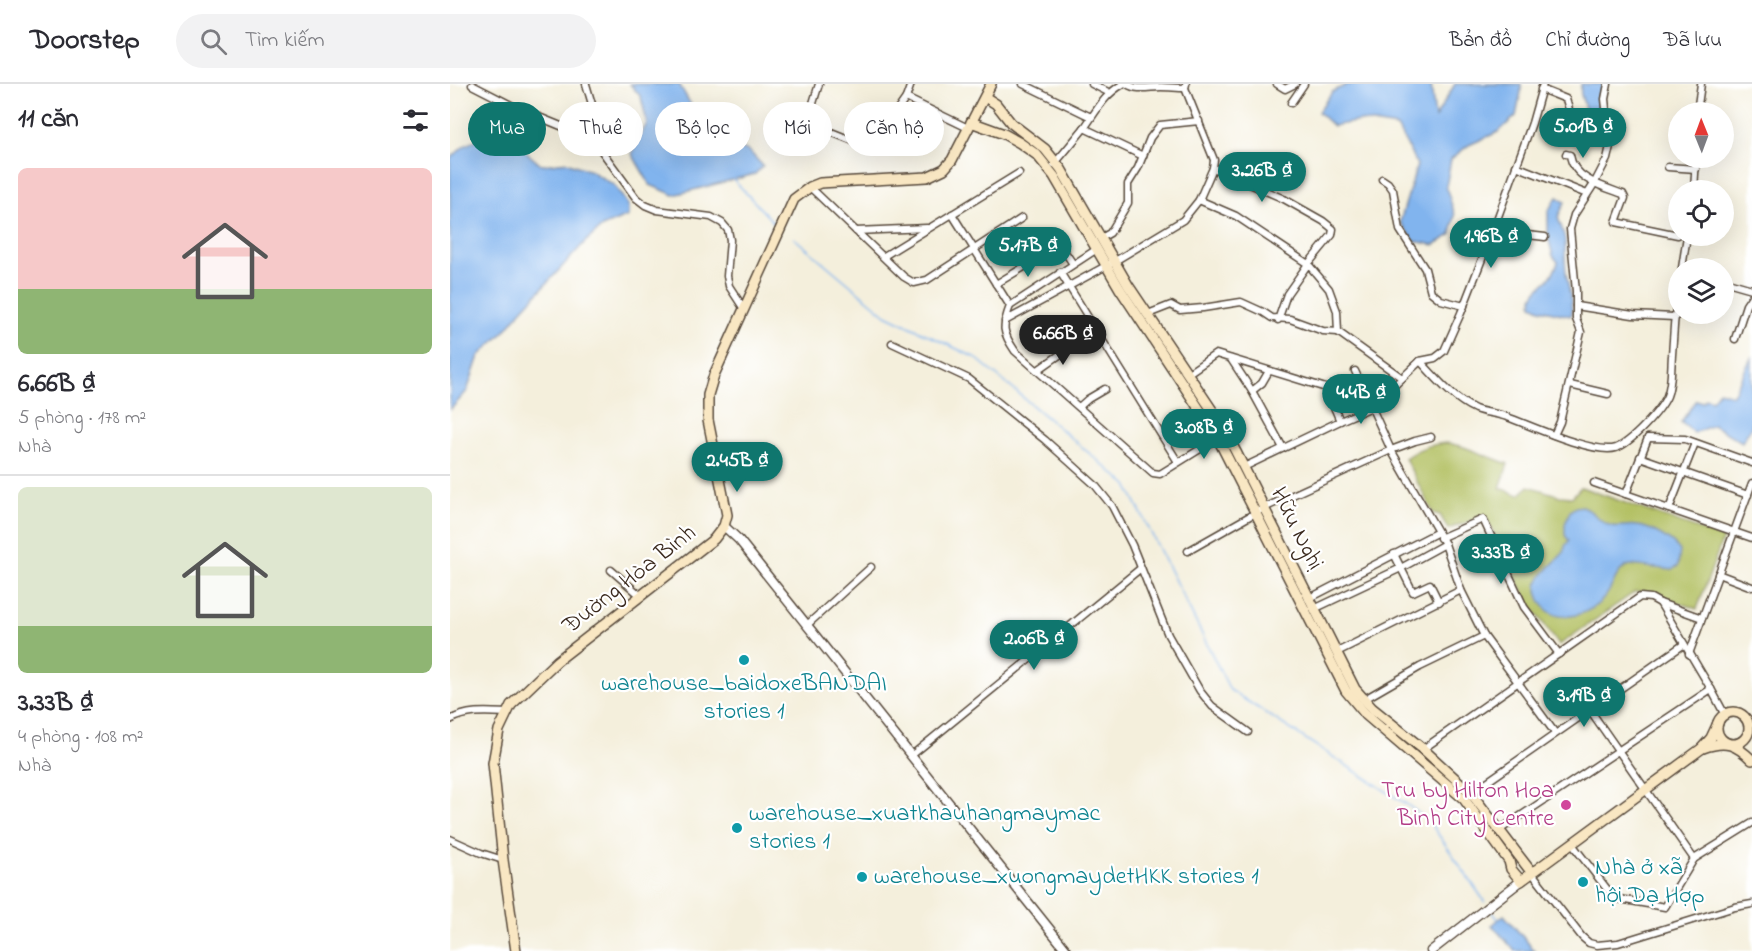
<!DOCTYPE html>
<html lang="vi">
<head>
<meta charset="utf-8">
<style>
  :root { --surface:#fff; --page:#f2f2f3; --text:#2b2b33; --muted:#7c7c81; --line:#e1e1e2; --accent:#0f766e }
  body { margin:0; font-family:"Indie Flower",sans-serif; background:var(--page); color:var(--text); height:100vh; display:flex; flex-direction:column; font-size:22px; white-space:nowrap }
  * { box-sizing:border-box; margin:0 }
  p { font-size:20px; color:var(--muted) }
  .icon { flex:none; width:33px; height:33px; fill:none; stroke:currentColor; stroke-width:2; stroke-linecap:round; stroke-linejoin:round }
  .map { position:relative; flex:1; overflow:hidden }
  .panel { display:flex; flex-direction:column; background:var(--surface); width:450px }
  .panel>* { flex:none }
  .top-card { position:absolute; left:18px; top:18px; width:570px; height:54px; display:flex; gap:12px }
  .needle { width:39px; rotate:359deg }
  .fabs { position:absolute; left:1218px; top:18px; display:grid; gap:12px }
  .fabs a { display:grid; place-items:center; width:66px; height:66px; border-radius:50%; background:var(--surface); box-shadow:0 6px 24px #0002; font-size:30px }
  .price { position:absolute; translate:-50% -51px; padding:0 14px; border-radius:21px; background:var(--accent); color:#fff; font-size:20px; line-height:39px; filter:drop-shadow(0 2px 3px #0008) }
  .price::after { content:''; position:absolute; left:50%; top:36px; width:18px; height:14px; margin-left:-9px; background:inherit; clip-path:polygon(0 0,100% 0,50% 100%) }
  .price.selected { background:#222; color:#fff }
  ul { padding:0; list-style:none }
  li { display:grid; align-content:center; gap:12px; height:318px; padding:0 18px }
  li+li { border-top:2px solid var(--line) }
  li span { display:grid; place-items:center; height:186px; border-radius:9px; color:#555 }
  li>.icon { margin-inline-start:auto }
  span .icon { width:108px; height:108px; fill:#fffc; stroke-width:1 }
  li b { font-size:26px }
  h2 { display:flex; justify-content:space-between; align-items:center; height:72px; padding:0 18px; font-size:26px }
  .tag { padding:0 21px; border-radius:27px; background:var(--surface); box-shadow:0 6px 24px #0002; font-size:21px; line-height:54px }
  .tag.selected { background:var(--accent); color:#fff }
  header { display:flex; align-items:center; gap:36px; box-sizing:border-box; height:84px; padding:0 30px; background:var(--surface); border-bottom:2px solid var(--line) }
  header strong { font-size:28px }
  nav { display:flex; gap:33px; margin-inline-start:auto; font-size:21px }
  .search { width:420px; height:54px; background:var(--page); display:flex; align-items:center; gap:15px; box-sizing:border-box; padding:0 21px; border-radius:33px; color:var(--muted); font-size:22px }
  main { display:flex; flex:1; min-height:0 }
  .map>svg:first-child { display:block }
  .green { fill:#b2c062; stroke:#767540; stroke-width:1.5 }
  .water { fill:#81b4ee; stroke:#5e6f86; stroke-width:1.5 }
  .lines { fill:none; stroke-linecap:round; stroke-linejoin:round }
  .stream { stroke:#81b4ee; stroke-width:1.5 }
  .minor-casing { stroke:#57483a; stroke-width:9 }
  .tertiary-casing { stroke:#57483a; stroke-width:11 }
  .secondary-casing { stroke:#57483a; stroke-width:12 }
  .minor { stroke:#fff; stroke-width:6 }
  .tertiary { stroke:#fff; stroke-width:8 }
  .secondary { stroke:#f9e7c3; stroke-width:9 }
  .culture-dot { fill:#0f9aa8; stroke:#fff; stroke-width:2 }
  .hotel-dot { fill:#d1479c; stroke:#fff; stroke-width:2 }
  .labels { text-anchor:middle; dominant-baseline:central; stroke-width:4.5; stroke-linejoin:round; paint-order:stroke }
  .street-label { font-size:24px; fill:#3b2a1e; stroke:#fff }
  .culture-label { font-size:24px; fill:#0d838f; stroke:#fff; text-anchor:start }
  .hotel-label { font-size:24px; fill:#b23c85; stroke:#fff; text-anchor:end }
</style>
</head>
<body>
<header>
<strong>Doorstep</strong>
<div class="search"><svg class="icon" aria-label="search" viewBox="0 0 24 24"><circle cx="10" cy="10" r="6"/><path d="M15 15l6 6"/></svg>Tìm kiếm</div>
<nav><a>Bản đồ</a><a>Chỉ đường</a><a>Đã lưu</a></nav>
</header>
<main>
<section class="panel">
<h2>11 căn<svg class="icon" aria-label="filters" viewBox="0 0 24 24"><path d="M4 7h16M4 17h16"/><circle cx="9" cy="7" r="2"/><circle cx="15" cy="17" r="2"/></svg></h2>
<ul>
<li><span style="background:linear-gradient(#f6c9c9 65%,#8fb573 0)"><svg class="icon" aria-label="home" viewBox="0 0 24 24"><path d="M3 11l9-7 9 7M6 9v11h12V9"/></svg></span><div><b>6.66B ₫</b><p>5 phòng · 178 m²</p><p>Nhà</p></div></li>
<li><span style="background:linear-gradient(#dfe7d0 75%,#8fb573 0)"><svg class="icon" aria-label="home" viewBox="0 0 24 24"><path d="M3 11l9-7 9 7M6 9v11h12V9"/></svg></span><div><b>3.33B ₫</b><p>4 phòng · 108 m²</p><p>Nhà</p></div></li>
</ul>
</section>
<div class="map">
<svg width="1302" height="867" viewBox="0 0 1302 867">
  <rect width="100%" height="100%" fill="#fff"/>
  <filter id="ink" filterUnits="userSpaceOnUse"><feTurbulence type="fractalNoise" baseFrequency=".0167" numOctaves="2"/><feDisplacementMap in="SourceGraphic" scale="12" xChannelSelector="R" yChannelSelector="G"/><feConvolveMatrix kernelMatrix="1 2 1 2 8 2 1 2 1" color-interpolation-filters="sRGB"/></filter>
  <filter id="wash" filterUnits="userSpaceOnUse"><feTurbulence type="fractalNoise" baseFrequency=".008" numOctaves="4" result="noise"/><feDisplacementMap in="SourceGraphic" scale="24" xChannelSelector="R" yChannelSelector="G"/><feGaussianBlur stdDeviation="1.35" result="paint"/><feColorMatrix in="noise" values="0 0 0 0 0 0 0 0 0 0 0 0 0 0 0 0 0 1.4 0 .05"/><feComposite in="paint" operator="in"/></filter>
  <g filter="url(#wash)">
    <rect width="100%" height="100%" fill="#f4efdc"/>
    <!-- green -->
    <path class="green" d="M998 359 1014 363 1058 380 1050 404 1069 411 1079 402 1110 412 1122 413 1131 403 1273 454 1247 525 1195 507 1185 508 1109 561 1080 521 1035 432 998 445 990 431 983 429 955 374C969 364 981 360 998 359Z"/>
    <!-- water -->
    <g class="water">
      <path d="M180 0H229L260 54 299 67 313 82 305 90 224 111 200 101 182 70 197 39 191 13Z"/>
      <path d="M898 0H981L985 34 1005 0H1071V8L1066 32 1048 48 1019 61 1001 75 996 103 1005 131 1001 151 984 161 964 157 950 138 967 81 947 43 910 37 883 42 868 28 882 8Z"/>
      <path d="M1131 0H1153L1151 19 1152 44 1150 47 1142 46C1136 38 1137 30 1134 21 1131 9 1130 13 1131 0Z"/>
      <path d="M39 49 70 63 91 81 117 78 141 87 164 101 178 121V132L152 143 135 158 71 227 54 248 29 272 17 307 0 326V75L14 62Z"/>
      <path d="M1107 113 1115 118 1108 133C1110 141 1114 148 1115 156 1116 168 1114 181 1117 194 1119 206 1122 217 1122 230L1120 232 1090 225 1082 221C1082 208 1090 204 1098 196 1102 191 1106 185 1108 178L1103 172 1098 153V127Z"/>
      <path d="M1302 272V342L1292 358 1263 341 1244 349 1231 338 1246 316 1252 318 1256 314 1262 316 1269 307 1283 311Z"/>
      <path d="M1132 422C1143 427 1149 437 1159 441 1167 445 1178 440 1187 442 1200 443 1223 456 1230 467L1228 482 1222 486 1180 481C1164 487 1165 501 1155 513 1142 529 1114 540 1097 526 1092 521 1087 512 1087 505 1086 492 1106 478 1114 468L1115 462 1119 457 1115 451V440L1120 427 1126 423Z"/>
      <path d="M1054 831 1085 867H1065L1042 841Z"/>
    </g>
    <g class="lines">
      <!-- stream -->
      <g class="stream">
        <path d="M283 95 324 139"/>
        <path d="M344 154 436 231 526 274 677 401 780 606 959 722 979 737 1035 818"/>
        <path d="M1040 825 1048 835"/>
      </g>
    </g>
  </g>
  <g filter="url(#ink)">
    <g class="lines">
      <!-- minor casing -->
      <g class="minor-casing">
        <g id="minor">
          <path d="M136 0 144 27 151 66 186 114 195 121 207 126 261 133 272 139 278 146 280 156 277 192 279 202 294 225"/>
          <path d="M369 0 360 29 364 38 376 46 406 58H417L430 51 456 14"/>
          <path d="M461 0 456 14 518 44"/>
          <path d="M573 0 641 33"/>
          <path d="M642 0 660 9"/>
          <path d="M677 0C687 7 699 3 711 3 719 3 727 4 735 4"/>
          <path d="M827 0 835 5 845 0"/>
          <path d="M22 1 67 24 123 47 151 62"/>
          <path d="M1091 5 1116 15 1124 43V50L1158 49"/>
          <path d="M841 19 854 0"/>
          <path d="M1247 28 1251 0"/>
          <path d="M1097 43 1124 50"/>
          <path d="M634 44 693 72"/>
          <path d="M1116 70 1120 71C1123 95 1154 103 1173 110L1175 114 1166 138 1228 151"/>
          <path d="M604 80C615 68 625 55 635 43 647 26 654 11 673 0"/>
          <path d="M1066 82 1137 110"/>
          <path d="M1218 83 1246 85"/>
          <path d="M763 84 834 115 873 137 883 145 882 151 858 180 837 210 828 236"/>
          <path d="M932 95 938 99 943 106 950 146 975 185 981 208 991 216 1014 222"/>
          <path d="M360 103 454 193 464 199 477 196 572 134"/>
          <path d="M1244 106 1246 74"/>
          <path d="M749 116 786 132 858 180 879 205 887 227 888 248 952 294"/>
          <path d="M502 130 560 222C552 243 552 248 565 267L703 389 710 390 768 354"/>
          <path d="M406 147 477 144"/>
          <path d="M1043 147 1095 153"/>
          <path d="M651 154 660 149 678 119V100L688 84 700 54 710 41 749 37"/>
          <path d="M434 172 569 89"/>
          <path d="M1232 184 1237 152"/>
          <path d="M610 188 728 378"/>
          <path d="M1274 197 1302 205"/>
          <path d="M546 200 607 163 613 165 623 180"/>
          <path d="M560 222 647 165"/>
          <path d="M1126 222 1183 231 1224 233"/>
          <path d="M698 230 721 221 730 226 753 224 791 218 813 228 822 234 840 235 873 247 888 248"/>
          <path d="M555 237 665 177 733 136 749 116 763 84 764 76 735 4 736 0"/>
          <path d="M1285 255 1296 221 1302 212"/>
          <path d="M442 259 519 295 595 356 645 401 662 422 682 461 718 551 750 607 762 622 798 648"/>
          <path d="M781 275 802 307 833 364"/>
          <path d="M970 277C986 294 1003 315 1025 325 1035 329 1047 329 1057 333 1080 341 1144 371 1166 364 1181 359 1211 326 1217 312 1222 300 1221 283 1222 271 1223 249 1225 228 1228 207"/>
          <path d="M588 286 625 260"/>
          <path d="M905 287 941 366 995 460 1011 506 1034 552 1105 649"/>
          <path d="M737 290 766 270 876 304 890 337 794 383"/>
          <path d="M1120 301 1158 310"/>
          <path d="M802 307 812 299 819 287"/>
          <path d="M629 323 638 315 655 305"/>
          <path d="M890 337 922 323 970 277 985 274 994 267 1011 229 1041 152 1082 39 1093 0"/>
          <path d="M1104 351 1110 338 1131 248 1126 235V207L1120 145 1124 131 1144 100 1157 75 1160 62 1155 15 1158 0"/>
          <path d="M1198 354 1235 355 1302 379"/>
          <path d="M1190 373 1298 411"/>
          <path d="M1144 399 1302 454"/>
          <path d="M1176 410 1198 354"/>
          <path d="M1219 425 1245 359"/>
          <path d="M990 454 1033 435 1074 523 1109 570"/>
          <path d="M738 467 814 424 941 366 965 357 981 353"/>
          <path d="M944 470 963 508 980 500 989 518"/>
          <path d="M161 486 191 512"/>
          <path d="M1268 490 1302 503"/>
          <path d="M858 515 988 448"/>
          <path d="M1210 519 1252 534"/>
          <path d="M864 525 951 484 995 460"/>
          <path d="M357 541 421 483"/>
          <path d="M887 568 1011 506"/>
          <path d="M1239 570 1302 399"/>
          <path d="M913 616 970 583 1034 552"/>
          <path d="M0 636C18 626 37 628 57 629"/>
          <path d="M973 665 1190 513 1201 514 1210 519 1261 605 1275 631"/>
          <path d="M462 671 691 484"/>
          <path d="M1021 709 1233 561"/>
          <path d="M1048 747 1261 605"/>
          <path d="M0 755 31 769 53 776"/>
          <path d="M1122 760 1164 814 1215 823 1244 775 1140 626 1128 604"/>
          <path d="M1244 775 1302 739"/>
          <path d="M1082 789 1132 853 1139 859 1147 861 1168 859 1285 823 1302 820"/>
        </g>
      </g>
      <!-- tertiary casing -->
      <g class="tertiary-casing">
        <g id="tertiary">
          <path d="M274 442 289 456 617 867"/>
          <path d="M981 867 1071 797"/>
        </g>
      </g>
      <!-- secondary casing -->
      <g class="secondary-casing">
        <g id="secondary">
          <path d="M535 13 546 20 561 39 595 65 611 85 678 201 770 338 786 368 905 605 922 624 973 665 1021 709 1082 789"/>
          <path d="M521 38 554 50 570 59 587 71 604 92 670 205 765 349 896 607 916 631 1014 715 1059 777 1061 785 1071 797 1251 665 1261 654 1268 639"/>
          <circle cx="1283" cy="644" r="16"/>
          <path d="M1253 664C1276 656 1286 660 1302 676"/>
          <path d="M66 867 53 776 43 679 49 646 61 621 107 577 264 455 274 442 277 431 258 336V311L264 291 344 115 360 103 370 99 477 93 494 85 502 76 541 0"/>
        </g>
      </g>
      <!-- minor -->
      <use href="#minor" class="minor"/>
      <!-- tertiary -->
      <use href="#tertiary" class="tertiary"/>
      <!-- secondary -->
      <use href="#secondary" class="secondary"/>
    </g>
  </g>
  <!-- markers -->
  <g class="culture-dot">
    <circle cx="294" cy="576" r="6"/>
    <circle cx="287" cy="744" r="6"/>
    <circle cx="412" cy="793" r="6"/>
    <circle cx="1133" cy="798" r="6"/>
  </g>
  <circle class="hotel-dot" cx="1116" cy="721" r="6"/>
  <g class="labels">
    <!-- street labels -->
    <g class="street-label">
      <text transform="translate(846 445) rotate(63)">Hữu Nghị</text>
      <text transform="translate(180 496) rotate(-38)">Đường Hòa Bình</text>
    </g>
    <!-- culture labels -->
    <g class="culture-label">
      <text x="294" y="600" text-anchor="middle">warehouse_baidoxeBANDAI<tspan x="294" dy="28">stories 1</tspan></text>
      <text x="299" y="730">warehouse_xuatkhauhangmaymac<tspan x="299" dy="28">stories 1</tspan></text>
      <text x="1145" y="784">Nhà ở xã<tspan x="1145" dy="28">hội Dạ Hợp</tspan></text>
      <text x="424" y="793">warehouse_xuongmaydetHKK stories 1</text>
    </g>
    <!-- hotel labels -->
    <g class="hotel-label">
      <text x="1104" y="707">Tru by Hilton Hoa<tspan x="1104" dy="28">Binh City Centre</tspan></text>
    </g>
  </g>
</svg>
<div class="fabs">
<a><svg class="needle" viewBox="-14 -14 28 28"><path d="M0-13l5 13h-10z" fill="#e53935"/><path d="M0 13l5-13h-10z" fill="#7c7c81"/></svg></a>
<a><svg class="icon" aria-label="locate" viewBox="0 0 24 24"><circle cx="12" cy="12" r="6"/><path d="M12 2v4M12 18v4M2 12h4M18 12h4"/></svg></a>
<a><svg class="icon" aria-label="layers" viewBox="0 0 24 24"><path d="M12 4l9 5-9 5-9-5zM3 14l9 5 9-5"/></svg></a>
</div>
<b class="price" style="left:1133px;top:75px">5.01B ₫</b>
<b class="price" style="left:812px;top:119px">3.26B ₫</b>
<b class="price" style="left:1041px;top:185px">1.96B ₫</b>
<b class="price" style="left:578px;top:194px">5.17B ₫</b>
<b class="price selected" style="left:613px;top:282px">6.66B ₫</b>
<b class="price" style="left:911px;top:341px">4.4B ₫</b>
<b class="price" style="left:754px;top:376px">3.08B ₫</b>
<b class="price" style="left:287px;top:409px">2.45B ₫</b>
<b class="price" style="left:1051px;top:501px">3.33B ₫</b>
<b class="price" style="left:584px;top:587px">2.06B ₫</b>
<b class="price" style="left:1134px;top:644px">3.19B ₫</b>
<div class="top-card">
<a class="tag selected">Mua</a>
<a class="tag">Thuê</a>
<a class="tag">Bộ lọc</a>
<a class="tag">Mới</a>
<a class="tag">Căn hộ</a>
</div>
</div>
</main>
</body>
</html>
